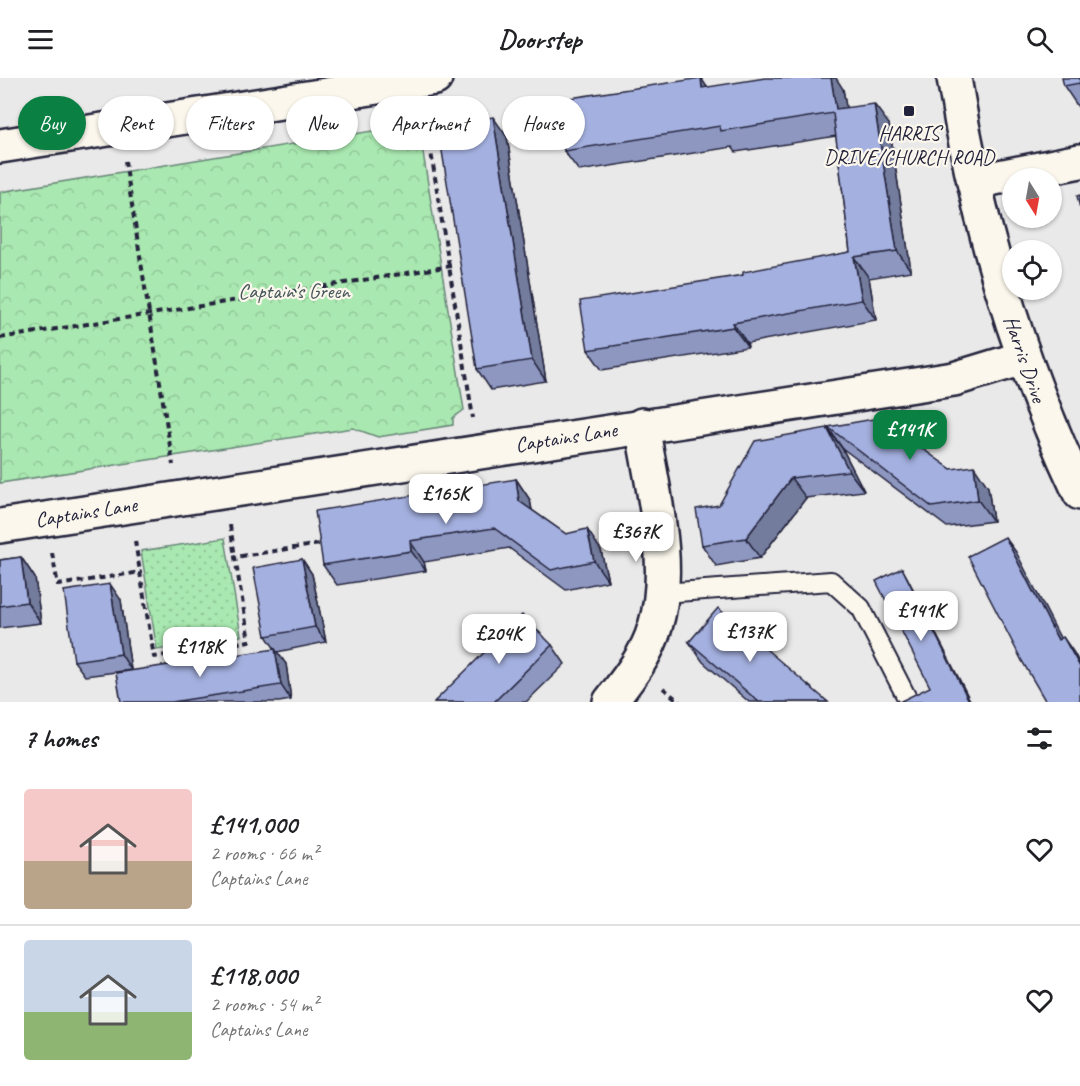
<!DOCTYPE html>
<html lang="en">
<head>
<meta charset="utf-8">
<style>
  :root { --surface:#fff; --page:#f6f6f6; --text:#202124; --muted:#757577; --line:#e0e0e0; --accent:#0b8043 }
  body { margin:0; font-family:Caveat,sans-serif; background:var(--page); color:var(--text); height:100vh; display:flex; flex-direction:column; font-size:22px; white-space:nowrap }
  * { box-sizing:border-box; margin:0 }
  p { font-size:20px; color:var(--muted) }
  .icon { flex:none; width:33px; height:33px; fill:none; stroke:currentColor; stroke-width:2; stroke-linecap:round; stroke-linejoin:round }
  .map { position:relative; height:624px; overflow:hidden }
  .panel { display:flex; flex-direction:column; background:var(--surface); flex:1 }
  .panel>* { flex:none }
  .guide { position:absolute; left:18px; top:18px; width:600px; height:54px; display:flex; gap:12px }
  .needle { width:39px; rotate:169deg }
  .buttons { position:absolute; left:1002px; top:90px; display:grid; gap:12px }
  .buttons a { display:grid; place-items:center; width:60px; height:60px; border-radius:50%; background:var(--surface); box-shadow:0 2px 4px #0004; font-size:30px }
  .price { position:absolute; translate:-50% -51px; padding:0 14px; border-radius:12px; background:#fff; color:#222; font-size:20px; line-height:39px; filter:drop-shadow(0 2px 3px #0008) }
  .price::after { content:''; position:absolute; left:50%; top:36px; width:18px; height:14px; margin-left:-9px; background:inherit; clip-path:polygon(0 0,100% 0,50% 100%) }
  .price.on { background:var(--accent); color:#fff }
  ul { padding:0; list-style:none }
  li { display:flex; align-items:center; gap:18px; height:150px; padding:0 24px }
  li+li { border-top:2px solid var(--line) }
  li span { display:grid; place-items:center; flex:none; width:168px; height:120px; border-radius:6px; color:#555 }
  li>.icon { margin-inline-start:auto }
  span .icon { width:72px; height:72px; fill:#fffc; stroke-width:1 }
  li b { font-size:26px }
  h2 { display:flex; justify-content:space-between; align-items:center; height:72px; padding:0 24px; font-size:26px }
  .chip { padding:0 21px; border-radius:27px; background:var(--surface); box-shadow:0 2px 4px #0004; font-size:21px; line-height:54px }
  .chip.on { background:var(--accent); color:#fff }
  header { display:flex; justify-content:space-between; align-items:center; height:78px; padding:0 24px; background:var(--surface); font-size:27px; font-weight:800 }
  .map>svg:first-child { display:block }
  .grass { fill:url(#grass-dots); stroke:#668576; stroke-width:1.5 }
  .park { fill:url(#park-crowns); stroke:#668576; stroke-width:1.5 }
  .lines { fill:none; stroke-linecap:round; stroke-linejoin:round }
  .service-casing { stroke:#22223b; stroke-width:22 }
  .minor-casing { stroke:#22223b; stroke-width:38 }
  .tertiary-casing { stroke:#22223b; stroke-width:38 }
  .path { stroke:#22223b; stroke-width:4; stroke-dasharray:6 4.5; stroke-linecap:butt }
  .service { stroke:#fbf7ec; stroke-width:18 }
  .minor { stroke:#fbf7ec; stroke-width:33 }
  .tertiary { stroke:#fbf7ec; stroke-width:33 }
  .wall { fill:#8d97c0; stroke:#22223b; stroke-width:1.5 }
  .shaded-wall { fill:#737b9c; stroke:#22223b; stroke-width:1.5 }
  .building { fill:#a4b0df; stroke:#22223b; stroke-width:1.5 }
  .poi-dot { fill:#22223b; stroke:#fbf7ec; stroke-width:2 }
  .labels { text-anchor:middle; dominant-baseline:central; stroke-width:4.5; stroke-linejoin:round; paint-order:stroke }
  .poi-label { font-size:21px; fill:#22223b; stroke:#fbf7ec }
  .park-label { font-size:21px; fill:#445458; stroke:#fbf7ec }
  .street-label { font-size:21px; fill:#22223b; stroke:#fbf7ec }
</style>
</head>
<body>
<header><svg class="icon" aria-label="menu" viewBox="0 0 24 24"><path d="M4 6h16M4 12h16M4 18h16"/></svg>Doorstep<svg class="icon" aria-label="search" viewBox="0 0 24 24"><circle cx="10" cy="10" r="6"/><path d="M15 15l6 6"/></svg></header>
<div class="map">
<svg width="1080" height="624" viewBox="0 0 1080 624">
  <defs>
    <pattern id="grass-dots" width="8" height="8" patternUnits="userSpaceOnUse" patternTransform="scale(1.5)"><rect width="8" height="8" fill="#a9e8b0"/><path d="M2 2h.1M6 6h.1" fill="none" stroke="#91c798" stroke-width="1.8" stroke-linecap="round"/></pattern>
    <pattern id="park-crowns" width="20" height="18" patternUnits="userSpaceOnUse" patternTransform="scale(1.5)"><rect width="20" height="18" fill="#a9e8b0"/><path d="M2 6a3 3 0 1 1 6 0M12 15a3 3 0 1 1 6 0" fill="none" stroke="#91c798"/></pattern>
  </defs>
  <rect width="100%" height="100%" fill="#eae9e9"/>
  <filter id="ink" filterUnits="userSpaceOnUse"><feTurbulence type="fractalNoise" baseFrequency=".0167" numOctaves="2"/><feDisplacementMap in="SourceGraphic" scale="12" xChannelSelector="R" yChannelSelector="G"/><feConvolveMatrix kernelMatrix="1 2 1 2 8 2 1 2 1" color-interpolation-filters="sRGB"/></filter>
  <g filter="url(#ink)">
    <!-- grass -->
    <path class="grass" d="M225 460 241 558 157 572 141 473Z"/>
    <!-- park -->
    <path class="park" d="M403 48 413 61 421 62 464 332 453 340V347L378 359 353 350 0 405V114Z"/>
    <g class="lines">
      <!-- service casing -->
      <g class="service-casing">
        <path id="service" d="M663 515 831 503 861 530 907 620"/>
      </g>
      <!-- minor casing -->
      <g class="minor-casing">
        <g id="minor">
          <path d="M0 68 435 0"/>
          <path d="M974 104 1080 83"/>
          <path d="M0 448 954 301 1023 280"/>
          <path d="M610 624C628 601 647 577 655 549 674 488 652 410 642 347"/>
        </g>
      </g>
      <!-- tertiary casing -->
      <g class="tertiary-casing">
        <path id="tertiary" d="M954 0C977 144 1018 283 1080 415"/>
      </g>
      <!-- path -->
      <g class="path">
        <path d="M425 36 473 340"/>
        <path d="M125 83 173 387"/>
        <path d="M0 260 451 188"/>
        <path d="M230 447 235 479"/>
        <path d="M135 463 140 494"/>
        <path d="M52 475 58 507 140 494 154 579 249 563 235 479 320 466V462"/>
        <path d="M663 610 680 624"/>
      </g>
      <!-- service -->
      <use href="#service" class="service"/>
      <!-- minor -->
      <use href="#minor" class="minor"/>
      <!-- tertiary -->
      <use href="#tertiary" class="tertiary"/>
    </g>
    <!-- wall -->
    <g class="wall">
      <path d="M1080 0V29H1078L1064 8Z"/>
      <path d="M707 9 843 11 846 30 889 46 911 193 869 200 876 242 747 265 748 269 602 292 588 272 743 197 850 174 836 58 736 74 732 69 579 93 564 73Z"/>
      <path d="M507 59 546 303 491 312 477 291Z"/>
      <path d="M828 349 916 356 918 368 951 391 988 409 993 443 947 449 842 370Z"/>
      <path d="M827 350 842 370 864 413 806 420 760 480 716 488 702 467Z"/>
      <path d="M516 401 530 422 532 432 566 456 601 472 608 503 566 512 509 470 424 484 426 493 337 507 323 487Z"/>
      <path d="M21 479 35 500 41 545 0 550V482Z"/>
      <path d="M302 481 312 496 326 564 277 574 286 586 291 622 279 624H121L275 571 266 558Z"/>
      <path d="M121 522 131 592 85 598 74 583Z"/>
      <path d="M689 564 828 624H749L703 584Z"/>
      <path d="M552 567 565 586 526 624H434Z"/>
    </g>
    <!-- shaded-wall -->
    <g class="shaded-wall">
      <path d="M701 0 715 21 702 10Z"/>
      <path d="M831 0H836L843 11 850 52 836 31Z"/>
      <path d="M874 26 889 46 911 193 897 173Z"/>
      <path d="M493 39 507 59 546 303 532 282Z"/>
      <path d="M854 179 869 200 876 242 862 222Z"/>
      <path d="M733 245 747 265 748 269 733 249Z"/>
      <path d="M902 336 916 356 920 380 906 359Z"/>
      <path d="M827 350 842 370 864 413 849 393Z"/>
      <path d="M974 388 988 409 993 443 978 422Z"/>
      <path d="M791 400 806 420 760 480 746 460Z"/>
      <path d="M516 401 530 422 534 444 519 423Z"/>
      <path d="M587 451 601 472 608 503 594 483Z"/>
      <path d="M1005 459 1016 474 1069 577 1058 562Z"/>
      <path d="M410 463 424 484 426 493 411 473Z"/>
      <path d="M21 479 35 500 41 545 27 524Z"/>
      <path d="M302 481 312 496 326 564 315 549Z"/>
      <path d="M902 490 907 499 971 624H970Z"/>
      <path d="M110 506 121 522 131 592 121 576Z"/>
      <path d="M1063 559 1074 575 1080 586V589Z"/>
      <path d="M275 571 286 586 291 622 281 607Z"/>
    </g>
    <!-- building -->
    <g class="building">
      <path d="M701 0 702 10 765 0H831L836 31 874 26 897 173 854 179 862 222 733 245V249L588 272 580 223 743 197V194L850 174 833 35 721 53 720 48 564 73 557 22Z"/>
      <path d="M1062 0H1080V5L1064 8Z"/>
      <path d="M493 39 532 282 477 291 438 48Z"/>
      <path d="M1080 117V130L1077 118Z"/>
      <path d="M902 336 906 359 951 391 974 388 978 422 932 429 828 349Z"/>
      <path d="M827 350 849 393 791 400 746 460 702 467 696 431 719 427 755 363Z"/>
      <path d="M516 401 519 423 566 456 587 451 594 483 551 492 494 450 410 463 411 473 323 487 315 433Z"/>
      <path d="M1005 459 1058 562 1063 559 1080 589V624H1046L1022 583 968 478Z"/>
      <path d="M21 479 27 524 0 528V482Z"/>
      <path d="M302 481 315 549 266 558 253 490Z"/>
      <path d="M902 490 969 623 968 624H899L930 609 876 503Z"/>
      <path d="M110 506 121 576 74 583 64 513Z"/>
      <path d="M718 530 828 624H759L689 564Z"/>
      <path d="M522 537 552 567 494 624H434Z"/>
      <path d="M275 571 281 607 172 624H121L116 595Z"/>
    </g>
  </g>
  <!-- markers -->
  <rect class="poi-dot" x="903" y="27" width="12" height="12" rx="3"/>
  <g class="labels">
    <!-- poi labels -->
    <g class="poi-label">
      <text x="909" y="55">HARRIS<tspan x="909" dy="24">DRIVE/CHURCH ROAD</tspan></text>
    </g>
    <!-- park labels -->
    <g class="park-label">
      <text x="294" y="213">Captain's Green</text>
    </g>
    <!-- street labels -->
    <g class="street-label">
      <text transform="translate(1025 281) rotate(71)">Harris Drive</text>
      <text transform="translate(566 359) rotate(-9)">Captains Lane</text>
      <text transform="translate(86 434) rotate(-9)">Captains Lane</text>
    </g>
  </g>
</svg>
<div class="buttons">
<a><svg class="needle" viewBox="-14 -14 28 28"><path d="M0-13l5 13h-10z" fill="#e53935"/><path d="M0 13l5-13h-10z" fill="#757577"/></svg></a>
<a><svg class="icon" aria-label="locate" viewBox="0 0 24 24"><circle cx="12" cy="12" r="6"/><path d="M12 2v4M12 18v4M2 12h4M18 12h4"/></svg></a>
</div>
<b class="price on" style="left:910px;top:383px">£141K</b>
<b class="price" style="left:446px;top:447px">£165K</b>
<b class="price" style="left:636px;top:485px">£367K</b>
<b class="price" style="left:921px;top:564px">£141K</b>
<b class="price" style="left:750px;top:585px">£137K</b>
<b class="price" style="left:499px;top:587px">£204K</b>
<b class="price" style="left:200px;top:600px">£118K</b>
<div class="guide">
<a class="chip on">Buy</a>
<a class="chip">Rent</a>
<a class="chip">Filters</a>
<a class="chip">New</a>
<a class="chip">Apartment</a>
<a class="chip">House</a>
</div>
</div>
<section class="panel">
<h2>7 homes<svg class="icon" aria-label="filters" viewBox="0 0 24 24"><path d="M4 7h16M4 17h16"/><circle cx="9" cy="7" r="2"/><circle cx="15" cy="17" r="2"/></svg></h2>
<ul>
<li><span style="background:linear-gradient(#f6c9c9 60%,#b9a48a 0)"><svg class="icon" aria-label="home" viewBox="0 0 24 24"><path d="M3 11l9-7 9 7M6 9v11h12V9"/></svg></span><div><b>£141,000</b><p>2 rooms · 66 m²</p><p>Captains Lane</p></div><svg class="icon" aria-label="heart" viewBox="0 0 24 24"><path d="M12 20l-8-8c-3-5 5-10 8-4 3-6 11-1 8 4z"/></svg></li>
<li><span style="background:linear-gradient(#c9d6e8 60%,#8fb573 0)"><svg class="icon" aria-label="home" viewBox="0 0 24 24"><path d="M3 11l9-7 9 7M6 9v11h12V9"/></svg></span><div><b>£118,000</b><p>2 rooms · 54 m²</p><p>Captains Lane</p></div><svg class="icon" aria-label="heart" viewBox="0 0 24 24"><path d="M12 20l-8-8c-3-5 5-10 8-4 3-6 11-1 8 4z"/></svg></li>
</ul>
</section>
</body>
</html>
